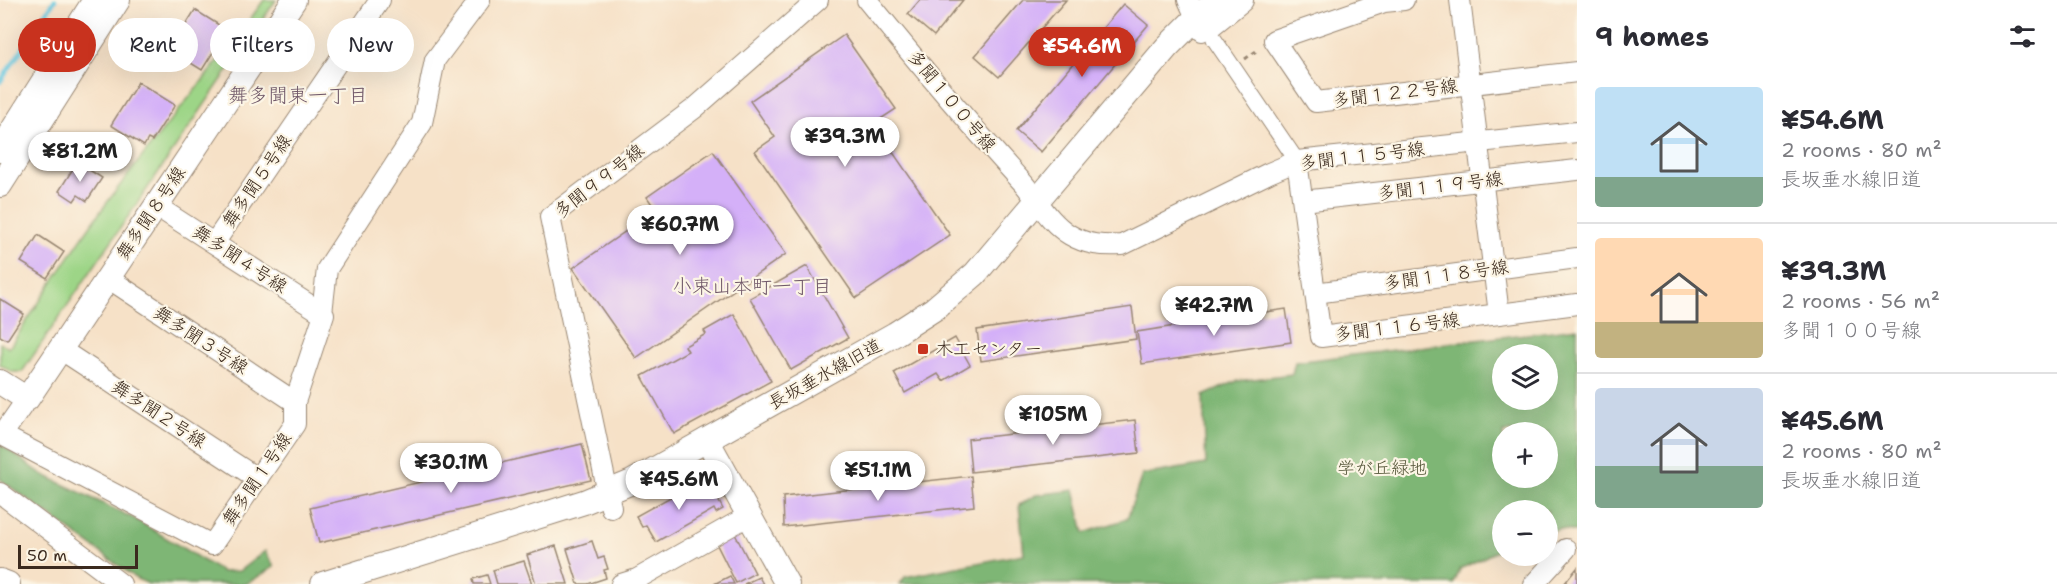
<!DOCTYPE html>
<html lang="en">
<head>
<meta charset="utf-8">
<style>
  :root { --surface:#fff; --page:#f7f7f7; --text:#2b2b33; --muted:#7c7c81; --line:#e1e1e2; --accent:#c8321e }
  body { margin:0; font-family:"Shantell Sans","Klee One",sans-serif; background:var(--page); color:var(--text); height:100vh; display:flex; flex-direction:column; font-size:22px; white-space:nowrap }
  * { box-sizing:border-box; margin:0 }
  p { font-size:20px; color:var(--muted) }
  .icon { flex:none; width:33px; height:33px; fill:none; stroke:currentColor; stroke-width:2; stroke-linecap:round; stroke-linejoin:round }
  .map { position:relative; flex:1; overflow:hidden }
  .panel { display:flex; flex-direction:column; background:var(--surface); width:480px }
  .panel>* { flex:none }
  .top-card { position:absolute; left:18px; top:18px; width:570px; height:54px; display:flex; gap:12px }
  .controls { position:absolute; left:1492px; top:344px; display:grid; gap:12px }
  .controls a { display:grid; place-items:center; width:66px; height:66px; border-radius:50%; background:var(--surface); box-shadow:0 6px 24px #0002; font-size:30px }
  .scale { position:absolute; left:18px; bottom:15px; width:120px; box-sizing:border-box; padding-left:6px; border:3px solid #3b2a1e; border-top:0; font-size:16px; line-height:21px; white-space:nowrap; color:#3b2a1e; -webkit-text-stroke:4px #fcf5e5; paint-order:stroke }
  .price { position:absolute; translate:-50% -51px; padding:0 14px; border-radius:21px; background:#fff; color:#222; font-size:20px; line-height:39px; filter:drop-shadow(0 2px 3px #0008) }
  .price::after { content:''; position:absolute; left:50%; top:36px; width:18px; height:14px; margin-left:-9px; background:inherit; clip-path:polygon(0 0,100% 0,50% 100%) }
  .price.selected { background:var(--accent); color:#fff }
  ul { padding:0; list-style:none }
  li { display:flex; align-items:center; gap:18px; height:150px; padding:0 18px }
  li+li { border-top:2px solid var(--line) }
  li span { display:grid; place-items:center; flex:none; width:168px; height:120px; border-radius:6px; color:#555 }
  li>.icon { margin-inline-start:auto }
  span .icon { width:72px; height:72px; fill:#fffc; stroke-width:1 }
  li b { font-size:26px }
  h2 { display:flex; justify-content:space-between; align-items:center; height:72px; padding:0 18px; font-size:26px }
  .tag { padding:0 21px; border-radius:27px; background:var(--surface); box-shadow:0 6px 24px #0002; font-size:21px; line-height:54px }
  .tag.selected { background:var(--accent); color:#fff }
  main { display:flex; flex:1; min-height:0 }
  .map>svg:first-child { display:block }
  .green { fill:#9dd587; stroke:#6c8052; stroke-width:1.5 }
  .forest { fill:#7eb674; stroke:#5c7049; stroke-width:1.5; fill-rule:evenodd }
  .lines { fill:none; stroke-linecap:round; stroke-linejoin:round }
  .stream { stroke:#63c7e1; stroke-width:4.5 }
  .building { fill:#d4b0f8 }
  .pedestrian-casing { stroke:#988672; stroke-width:17 }
  .minor-casing { stroke:#988672; stroke-width:22 }
  .tertiary-casing { stroke:#988672; stroke-width:26 }
  .path { stroke:#988672; stroke-width:3; stroke-dasharray:4.5 4.5; stroke-linecap:butt }
  .pedestrian { stroke:#fff; stroke-width:15 }
  .minor { stroke:#fff; stroke-width:20 }
  .tertiary { stroke:#fff; stroke-width:24 }
  .poi-dot { fill:#c8321e; stroke:#fcf5e5; stroke-width:2 }
  .labels { text-anchor:middle; dominant-baseline:central; stroke-width:4.5; stroke-linejoin:round; paint-order:stroke }
  .street-label { font-size:18px; fill:#3b2a1e; stroke:#fcf5e5 }
  .poi-label { font-size:18px; fill:#3b2a1e; stroke:#fcf5e5; text-anchor:start }
  .park-label { font-size:18px; fill:#545538; stroke:#fcf5e5 }
  .neighbourhood-label { font-size:20px; fill:#71596a; stroke:#fcf5e5 }
</style>
</head>
<body>
<main>
<div class="map">
<svg width="1577" height="584" viewBox="0 0 1577 584">
  <rect width="100%" height="100%" fill="#fcf5e5"/>
  <filter id="ink" filterUnits="userSpaceOnUse"><feTurbulence type="fractalNoise" baseFrequency=".0167" numOctaves="2"/><feDisplacementMap in="SourceGraphic" scale="12" xChannelSelector="R" yChannelSelector="G"/><feConvolveMatrix kernelMatrix="1 2 1 2 8 2 1 2 1" color-interpolation-filters="sRGB"/></filter>
  <filter id="wash" filterUnits="userSpaceOnUse"><feTurbulence type="fractalNoise" baseFrequency=".008" numOctaves="4" result="noise"/><feDisplacementMap in="SourceGraphic" scale="24" xChannelSelector="R" yChannelSelector="G"/><feGaussianBlur stdDeviation="1.35" result="paint"/><feColorMatrix in="noise" values="0 0 0 0 0 0 0 0 0 0 0 0 0 0 0 0 0 1.4 0 .05"/><feComposite in="paint" operator="in"/></filter>
  <g filter="url(#wash)">
    <rect width="100%" height="100%" fill="#f6e1c7"/>
    <!-- green -->
    <path class="green" d="M264 0H276L22 372H12L0 364V343L9 348C37 306 64 263 93 222 147 145 210 76 264 0Z"/>
    <!-- forest -->
    <g class="forest">
      <path d="M1577 328V532L1560 529 1548 532V510H1503V548L1460 569 1454 584H900L905 577 1024 554 1019 505 1036 495 1074 490 1084 533 1127 519 1142 475 1206 464 1203 396 1237 381 1292 374 1295 362ZM1503 354H1548V399H1503ZM1503 432H1548V477H1503Z"/>
      <path d="M0 444 42 474 135 519 222 572 239 571 265 551 274 567 246 584H149L137 579 0 479Z"/>
    </g>
    <g class="lines">
      <!-- stream -->
      <path class="stream" d="M0 82 55 0"/>
    </g>
    <g id="blocks">
      <!-- building -->
      <g class="building">
        <path d="M920 0H963L934 36 908 14Z"/>
        <path d="M1023 0H1066L999 77 975 56Z"/>
        <path d="M1123 4 1148 25 1041 152 1016 131Z"/>
        <path d="M195 10 227 30 202 70 170 50Z"/>
        <path d="M844 35 896 109 879 120 897 147 892 151 950 235 856 298 755 151 775 137 750 101Z"/>
        <path d="M138 82 175 105 152 141 148 139 144 146 111 125Z"/>
        <path d="M713 151 786 254 636 358 573 268 656 210 647 197Z"/>
        <path d="M77 162 102 178 87 201 78 195 74 201 59 191Z"/>
        <path d="M38 235 64 252 47 278 21 262Z"/>
        <path d="M807 266 848 338 791 370 750 298Z"/>
        <path d="M0 299 24 314 7 340 0 336Z"/>
        <path d="M1132 307 1136 339 981 361 977 330Z"/>
        <path d="M1286 309 1291 342 1142 364 1137 332Z"/>
        <path d="M734 314 771 381 674 434 642 376 688 351 685 346 706 334 704 331Z"/>
        <path d="M955 338 970 365 943 381 938 374 905 393 894 373Z"/>
        <path d="M1135 420 1139 453 971 472 968 439Z"/>
        <path d="M582 444 591 480 319 543 310 508Z"/>
        <path d="M971 476 974 506 784 527 783 497Z"/>
        <path d="M694 484 707 488 714 500 717 498 723 509 716 513 714 509 656 542 646 525 642 527 636 516Z"/>
        <path d="M735 534 755 573 736 583 716 543Z"/>
        <path d="M592 541 598 559 604 557 608 569 604 570 606 578 588 584H578L567 549Z"/>
        <path d="M556 546 568 584H536L527 555Z"/>
        <path d="M524 561 532 584H497L493 570Z"/>
        <path d="M1577 568V584H1564Z"/>
        <path d="M487 575 490 584H474L473 579Z"/>
        <path d="M730 576 734 584H714Z"/>
        <path d="M759 577 763 584H744Z"/>
      </g>
    </g>
  </g>
  <g filter="url(#ink)">
    <use href="#blocks" fill-opacity="0" stroke="#988672" stroke-width="1.5"/>
    <g class="lines">
      <!-- pedestrian casing -->
      <g class="pedestrian-casing">
        <path id="pedestrian" d="M1214 39 1297 161"/>
      </g>
      <!-- minor casing -->
      <g class="minor-casing">
        <g id="minor">
          <path d="M867 0C918 63 970 125 1024 184 1038 201 1050 223 1070 235 1087 245 1102 246 1122 245L1269 173 1297 161 1577 132"/>
          <path d="M1188 0 1202 31"/>
          <path d="M1404 0 1384 2 1274 40 1316 102 1577 72"/>
          <path d="M1460 0 1499 314"/>
          <path d="M1297 161 1321 337 1577 304"/>
          <path d="M1303 201 1577 170"/>
          <path d="M156 206 322 313"/>
          <path d="M215 242 380 0"/>
          <path d="M108 278 295 402"/>
          <path d="M1315 293 1577 258"/>
          <path d="M60 349 258 479"/>
          <path d="M27 399 2 435 212 545 295 424V402L324 314 322 313 327 269 422 123 435 60 480 0"/>
          <path d="M0 493 121 584"/>
          <path d="M611 508 550 217 695 108 818 0"/>
          <path d="M621 584 637 579 750 515"/>
          <path d="M1534 584 1566 549"/>
        </g>
      </g>
      <!-- tertiary casing -->
      <g class="tertiary-casing">
        <g id="tertiary">
          <path d="M1210 25 1241 0"/>
          <path d="M0 150 95 0"/>
          <path d="M0 185 118 0"/>
          <path d="M0 382 27 399 294 0"/>
          <path d="M707 440 787 584"/>
          <path d="M0 581 8 584"/>
          <path d="M323 584 584 502 632 482 895 334 934 309 975 274 1167 47 1196 18 1218 0"/>
        </g>
      </g>
      <!-- path -->
      <path class="path" d="M1245 59 1259 49"/>
      <!-- pedestrian -->
      <use href="#pedestrian" class="pedestrian"/>
      <!-- minor -->
      <use href="#minor" class="minor"/>
      <!-- tertiary -->
      <use href="#tertiary" class="tertiary"/>
    </g>
  </g>
  <!-- markers -->
  <rect class="poi-dot" x="917" y="343" width="12" height="12" rx="3"/>
  <g class="labels">
    <!-- street labels -->
    <g class="street-label">
      <text transform="translate(1395 93) rotate(-7)">多聞１２２号線</text>
      <text transform="translate(952 101) rotate(50)">多聞１００号線</text>
      <text transform="translate(1362 156) rotate(-7)">多聞１１５号線</text>
      <text transform="translate(257 181) rotate(-56)">舞多聞５号線</text>
      <text transform="translate(599 181) rotate(-38)">多聞９９号線</text>
      <text transform="translate(1440 186) rotate(-7)">多聞１１９号線</text>
      <text transform="translate(151 213) rotate(-56)">舞多聞８号線</text>
      <text transform="translate(240 259) rotate(33)">舞多聞４号線</text>
      <text transform="translate(1446 275) rotate(-8)">多聞１１８号線</text>
      <text transform="translate(1397 327) rotate(-7)">多聞１１６号線</text>
      <text transform="translate(201 340) rotate(33)">舞多聞３号線</text>
      <text transform="translate(825 374) rotate(-29)">長坂垂水線旧道</text>
      <text transform="translate(159 414) rotate(33)">舞多聞２号線</text>
      <text transform="translate(257 479) rotate(-56)">舞多聞１号線</text>
    </g>
    <!-- poi labels -->
    <g class="poi-label">
      <text x="935" y="349">木工センター</text>
    </g>
    <!-- park labels -->
    <g class="park-label">
      <text x="1382" y="468">学が丘緑地</text>
    </g>
    <!-- neighbourhood labels -->
    <g class="neighbourhood-label">
      <text x="298" y="95">舞多聞東一丁目</text>
      <text x="752" y="286">小束山本町一丁目</text>
    </g>
  </g>
</svg>
<div class="controls">
<a><svg class="icon" aria-label="layers" viewBox="0 0 24 24"><path d="M12 4l9 5-9 5-9-5zM3 14l9 5 9-5"/></svg></a>
<a>+</a>
<a>−</a>
</div>
<div class="scale">50 m</div>
<b class="price selected" style="left:1082px;top:78px">¥54.6M</b>
<b class="price" style="left:845px;top:168px">¥39.3M</b>
<b class="price" style="left:80px;top:183px">¥81.2M</b>
<b class="price" style="left:680px;top:256px">¥60.7M</b>
<b class="price" style="left:1214px;top:337px">¥42.7M</b>
<b class="price" style="left:1053px;top:446px">¥105M</b>
<b class="price" style="left:451px;top:494px">¥30.1M</b>
<b class="price" style="left:878px;top:502px">¥51.1M</b>
<b class="price" style="left:679px;top:511px">¥45.6M</b>
<div class="top-card">
<a class="tag selected">Buy</a>
<a class="tag">Rent</a>
<a class="tag">Filters</a>
<a class="tag">New</a>
</div>
</div>
<section class="panel">
<h2>9 homes<svg class="icon" aria-label="filters" viewBox="0 0 24 24"><path d="M4 7h16M4 17h16"/><circle cx="9" cy="7" r="2"/><circle cx="15" cy="17" r="2"/></svg></h2>
<ul>
<li><span style="background:linear-gradient(#bfe0f5 75%,#7fa58c 0)"><svg class="icon" aria-label="home" viewBox="0 0 24 24"><path d="M3 11l9-7 9 7M6 9v11h12V9"/></svg></span><div><b>¥54.6M</b><p>2 rooms · 80 m²</p><p>長坂垂水線旧道</p></div></li>
<li><span style="background:linear-gradient(#ffd9b3 70%,#c2b280 0)"><svg class="icon" aria-label="home" viewBox="0 0 24 24"><path d="M3 11l9-7 9 7M6 9v11h12V9"/></svg></span><div><b>¥39.3M</b><p>2 rooms · 56 m²</p><p>多聞１００号線</p></div></li>
<li><span style="background:linear-gradient(#c9d6e8 65%,#7fa58c 0)"><svg class="icon" aria-label="home" viewBox="0 0 24 24"><path d="M3 11l9-7 9 7M6 9v11h12V9"/></svg></span><div><b>¥45.6M</b><p>2 rooms · 80 m²</p><p>長坂垂水線旧道</p></div></li>
</ul>
</section>
</main>
</body>
</html>
